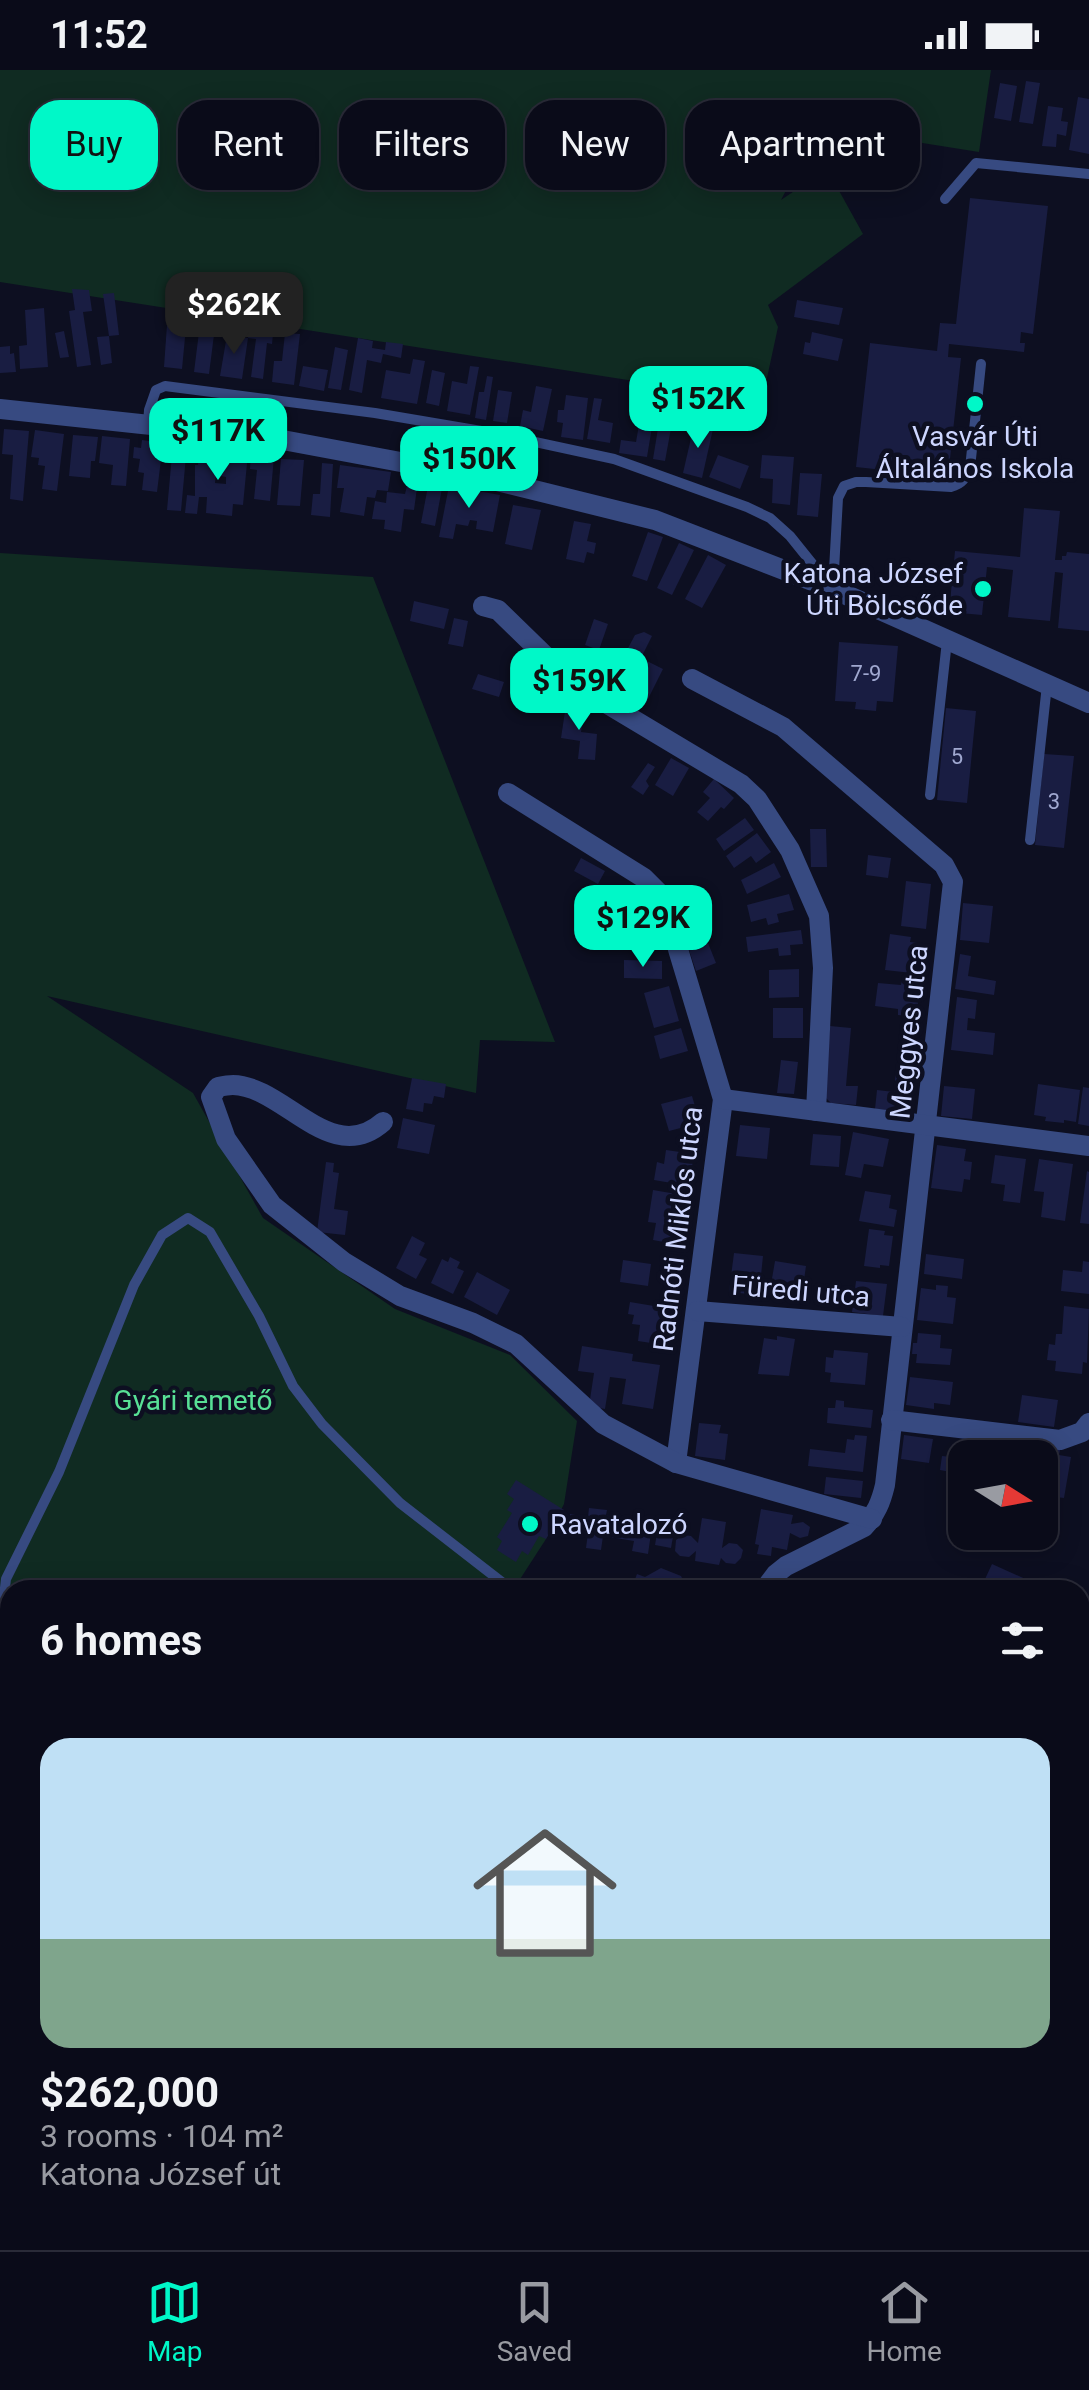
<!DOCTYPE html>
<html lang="en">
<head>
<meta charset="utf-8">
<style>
  :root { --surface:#0a0b19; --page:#131422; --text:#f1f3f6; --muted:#999ba2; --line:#2a2b38; --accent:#00f8c8 }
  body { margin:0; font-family:Roboto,sans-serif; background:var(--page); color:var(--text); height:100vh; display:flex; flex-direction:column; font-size:38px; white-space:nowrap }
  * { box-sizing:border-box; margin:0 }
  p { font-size:32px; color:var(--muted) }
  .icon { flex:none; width:55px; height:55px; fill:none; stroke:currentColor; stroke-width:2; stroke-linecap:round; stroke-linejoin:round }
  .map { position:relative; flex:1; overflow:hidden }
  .sheet { position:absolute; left:0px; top:1510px; width:1090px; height:670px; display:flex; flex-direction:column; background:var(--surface); border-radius:30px 30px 0 0; box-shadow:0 5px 25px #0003,0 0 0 2px var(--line) }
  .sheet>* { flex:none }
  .top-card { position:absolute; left:30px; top:30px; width:1030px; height:90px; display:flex; gap:20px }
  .needle { width:65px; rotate:101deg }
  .fabs { position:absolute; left:948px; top:1370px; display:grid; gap:20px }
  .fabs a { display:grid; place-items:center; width:110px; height:110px; border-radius:20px; background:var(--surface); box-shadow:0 5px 25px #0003,0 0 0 2px var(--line); font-size:50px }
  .price { position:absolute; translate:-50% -85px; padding:0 22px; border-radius:20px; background:var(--accent); color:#111; font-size:32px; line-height:65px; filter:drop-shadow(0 2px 5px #0008) }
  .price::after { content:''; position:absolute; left:50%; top:60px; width:30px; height:22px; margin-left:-15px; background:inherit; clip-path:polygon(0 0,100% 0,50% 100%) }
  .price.selected { background:#222; color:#fff }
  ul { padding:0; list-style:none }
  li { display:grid; align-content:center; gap:20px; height:530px; padding:0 40px }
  li span { display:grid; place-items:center; height:310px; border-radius:30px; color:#555 }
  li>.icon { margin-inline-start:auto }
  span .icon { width:180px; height:180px; fill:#fffc; stroke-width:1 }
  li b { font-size:42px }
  h2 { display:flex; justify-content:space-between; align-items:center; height:120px; padding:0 40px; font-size:42px }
  .chip { padding:0 35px; border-radius:30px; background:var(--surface); box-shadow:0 5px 25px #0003,0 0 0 2px var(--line); font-size:35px; line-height:90px }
  .chip.selected { background:var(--accent); color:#111 }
  .status { display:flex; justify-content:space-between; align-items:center; height:70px; padding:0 50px; background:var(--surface); direction:ltr }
  .status svg { height:28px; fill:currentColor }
  .dock { display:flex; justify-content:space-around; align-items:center; height:140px; border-top:2px solid var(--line); background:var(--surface); font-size:28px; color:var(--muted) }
  .dock a { display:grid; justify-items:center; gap:5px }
  .dock .selected { color:var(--accent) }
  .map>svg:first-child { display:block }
  .green { fill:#102b22 }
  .building { fill:#191d42 }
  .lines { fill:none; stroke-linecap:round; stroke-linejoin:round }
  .service { stroke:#374a81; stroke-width:10 }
  .minor { stroke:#374a81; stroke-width:20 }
  .secondary { stroke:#648eff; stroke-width:20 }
  .poi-dot { fill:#00f8c8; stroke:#0d0f21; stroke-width:4 }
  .labels { text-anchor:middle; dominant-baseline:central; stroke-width:9; stroke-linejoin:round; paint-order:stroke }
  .number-label { font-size:22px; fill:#a0a8d0 }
  .poi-label { font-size:28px; fill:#cdd6ff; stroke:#0d0f21 }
  .street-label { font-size:28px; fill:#cdd6ff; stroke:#0d0f21 }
  .park-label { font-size:28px; fill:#58e096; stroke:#0d0f21 }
</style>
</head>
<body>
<div class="status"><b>11:52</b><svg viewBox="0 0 49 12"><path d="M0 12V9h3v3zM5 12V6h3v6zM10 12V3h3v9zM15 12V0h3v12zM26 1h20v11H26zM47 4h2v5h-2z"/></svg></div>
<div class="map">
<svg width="1089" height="2180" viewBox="0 0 1089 2180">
  <rect width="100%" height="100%" fill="#0d0f21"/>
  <!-- green -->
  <g class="green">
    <path d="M0 0H991L979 82 891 68 807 80 781 130 827 99 863 164 768 235 778 257 762 331 0 212Z"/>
    <path d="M0 483 373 507 555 972 480 970 476 1023 47 926 193 1023 263 1148 395 1239 510 1285 577 1351 564 1434 546 1469 513 1520H10V2091L0 2083Z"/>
  </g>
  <!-- building -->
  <g class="building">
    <path d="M1026 11 1040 13 1033 54 1019 52Z"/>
    <path d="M1000 13 1017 16 1011 51 994 48Z"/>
    <path d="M1078 27 1089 29V84L1069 80Z"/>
    <path d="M1048 36 1063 38 1061 51 1068 52 1066 66 1057 64 1056 77 1042 76Z"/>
    <path d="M970 128 1048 136 1033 264 1021 262 1020 273H1025L1024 282 949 274 948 287 961 288 948 407 856 397 870 273 937 281 940 253 956 254Z"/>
    <path d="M72 219 89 220 92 241 83 242 91 295 77 297 69 241 75 240Z"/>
    <path d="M114 223 119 265 109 266 103 224Z"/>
    <path d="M797 230 843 238 839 255 794 247Z"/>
    <path d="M44 238 48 297 20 299 19 276 27 275 25 240Z"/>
    <path d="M250 251 274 254 272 274 267 273 263 309 251 307 256 269 248 268Z"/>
    <path d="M200 254 215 257 209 304 194 302Z"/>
    <path d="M167 255 186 257 182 299 164 297Z"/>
    <path d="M64 261 69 287 60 288 55 263Z"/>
    <path d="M812 262 843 269 838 291 803 284 805 272 810 273Z"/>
    <path d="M285 263 300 264 294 315 272 312 274 291H282Z"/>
    <path d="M227 265 248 268 242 309 220 306Z"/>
    <path d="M109 266 112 293 101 295 97 267Z"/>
    <path d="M358 268 373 271 372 278 385 280 386 272 403 274 401 288 383 284 381 293 367 290 362 323 349 320Z"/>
    <path d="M10 276V284L14 283 16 302 0 303V277Z"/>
    <path d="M335 277 348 280 341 320 328 318Z"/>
    <path d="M413 289 425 291 417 334 381 328 386 300 410 304Z"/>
    <path d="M303 296 328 300 324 321 299 316Z"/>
    <path d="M470 296 479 297 470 345 447 341 452 311 467 314Z"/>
    <path d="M432 300 445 303 439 336 426 333Z"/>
    <path d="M487 306 493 307 486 350 475 348 479 322H484Z"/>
    <path d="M536 316 552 319 543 361 520 356 523 340 531 342Z"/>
    <path d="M498 320 512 322 507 353 493 351Z"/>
    <path d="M566 325 588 328 583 370 561 367 563 353 557 352 558 340H564Z"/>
    <path d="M594 328 602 329 598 350 613 353 610 373 587 369Z"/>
    <path d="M661 340 674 342 665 391 653 389Z"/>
    <path d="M640 349 653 351 647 387 619 383 621 370 636 372Z"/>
    <path d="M694 355 713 359 702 408 683 403Z"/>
    <path d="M4 359 29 361 23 431 10 429 13 385 2 384Z"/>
    <path d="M35 360 64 364 57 421 42 419 45 396 38 395 39 388 31 387Z"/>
    <path d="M73 365 98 367 95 391H91L90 408 69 406Z"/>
    <path d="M102 366 130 369 126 416 111 415 113 395 99 393Z"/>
    <path d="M142 370 163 373 157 422 142 420 144 403 138 402 140 389 133 388 134 377 141 378Z"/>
    <path d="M173 374 187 375 181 441 167 440Z"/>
    <path d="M200 376 218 378 215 413 226 414V407L221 406 223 392 231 393 232 382 248 383 243 435 233 434 232 446 206 443 207 427H199L197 444 185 443 187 425 195 426V395H198Z"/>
    <path d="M251 384 274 387 270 431 254 429 257 400 250 399Z"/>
    <path d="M718 385 749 396 740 419 709 407Z"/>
    <path d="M762 385 794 387 790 435 772 433 773 409 760 408Z"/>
    <path d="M281 389 304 390 300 436 277 435Z"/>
    <path d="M322 393 333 394 330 447 311 445 313 424H320Z"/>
    <path d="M340 395 391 402 388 421 377 420 375 428 367 427 364 446 340 442 344 418H337Z"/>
    <path d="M800 403 822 404 818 447 797 445Z"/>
    <path d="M429 411 443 413 435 456 421 453Z"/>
    <path d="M407 416 417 418 414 440 404 439 401 462 384 459 385 450 372 449 375 431 386 433 387 422 405 424Z"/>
    <path d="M449 416 500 425 493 462 476 459 477 451 470 450 468 456 456 454 453 469 439 467Z"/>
    <path d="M513 435 541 440 532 480 505 474Z"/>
    <path d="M1024 438 1060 441 1055 490H1062V486H1066L1067 482 1089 484V561L1058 558 1063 503 1055 502 1050 551 1008 547 1013 500 987 497 982 545 949 542 955 481 1020 487Z"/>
    <path d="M574 451 591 454 587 471 596 473 594 484 587 482 584 493 566 489Z"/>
    <path d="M648 462 663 467 647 511 632 506Z"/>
    <path d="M679 473 694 480 672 525 657 518Z"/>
    <path d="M708 485 726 495 702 538 685 529Z"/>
    <path d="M414 531 449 539 444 559 410 551Z"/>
    <path d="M454 548 468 551 463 577 448 574Z"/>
    <path d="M594 549 608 554 599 580 585 575Z"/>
    <path d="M644 562 652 566 641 588 663 599 646 633 628 623 636 607 618 597 635 565Z"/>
    <path d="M839 572 898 576 893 632 877 631 876 641 855 639 856 632 835 631Z"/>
    <path d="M527 603 543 604 540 640 524 639Z"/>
    <path d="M478 604 504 612 499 627 472 619Z"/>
    <path d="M566 635 585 638 581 662 597 664 595 690 578 689 580 671 561 668Z"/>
    <path d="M946 638 976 641 967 733 937 730Z"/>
    <path d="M1044 684 1074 686 1064 778 1035 775Z"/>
    <path d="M671 688 689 698 673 726 655 715Z"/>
    <path d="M648 693 655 697 646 711 649 716 643 725 631 717Z"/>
    <path d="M714 709 734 728 724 739 721 737 708 751 697 742 710 728 703 722Z"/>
    <path d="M745 748 754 760 724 781 716 769Z"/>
    <path d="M810 759H826L827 797H811Z"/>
    <path d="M757 763 771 782 756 793 751 786 734 798 726 786Z"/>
    <path d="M868 785 891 788 888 808 866 805Z"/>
    <path d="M581 788 605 801 598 814 574 801Z"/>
    <path d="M774 793 781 807 747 824 741 810Z"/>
    <path d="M906 811 931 814 926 859 901 856Z"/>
    <path d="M789 824 794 840 777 844 779 852 768 855 766 848 751 852 747 835Z"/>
    <path d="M647 830 658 867 626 876 620 856 635 852 630 835Z"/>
    <path d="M963 833 993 836 989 873 960 870Z"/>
    <path d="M801 860 803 874 790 875 791 885 779 886 778 878 748 882 746 867Z"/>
    <path d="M890 864 911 867 910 872 925 874 921 904 885 900Z"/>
    <path d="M708 873 716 893 696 901 689 880Z"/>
    <path d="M960 884 971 886 968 906 996 911 994 925 955 919Z"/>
    <path d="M624 890 662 891V909L624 908Z"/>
    <path d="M799 899V927L769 928V900Z"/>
    <path d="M902 910 921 912 916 947 898 945V939L875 936 878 913 901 915Z"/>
    <path d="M669 916 679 951 654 958 644 923Z"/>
    <path d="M957 927 977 930 975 949 968 948 967 960 995 963 993 985 951 980Z"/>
    <rect x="773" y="938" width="30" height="30"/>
    <path d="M830 956 851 958 846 1016H858L856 1035 831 1033 824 1026Z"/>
    <path d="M681 958 688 981 660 989 654 966Z"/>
    <path d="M781 990 798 992 794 1024 777 1023Z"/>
    <path d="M896 1000 912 1002 907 1042 875 1039 877 1020 894 1022Z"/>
    <path d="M412 1008 446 1014 444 1028 434 1026 432 1034 424 1033 423 1042 406 1039Z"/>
    <path d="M1038 1014 1080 1020 1076 1052 1064 1050V1053L1045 1051 1046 1047 1034 1045Z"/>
    <path d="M944 1016 975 1019 972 1049 941 1046Z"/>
    <path d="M1083 1017 1089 1018V1056L1078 1054Z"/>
    <path d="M692 1026 700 1053 669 1061 661 1034Z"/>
    <path d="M403 1048 435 1055 429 1084 397 1078Z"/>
    <path d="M740 1055 770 1058 767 1089 736 1086Z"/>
    <path d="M853 1062 889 1069 883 1097 864 1094 861 1108 845 1105Z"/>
    <path d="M813 1064 841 1066 839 1097 810 1095Z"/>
    <path d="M937 1075 966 1079 964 1091 972 1092 970 1110 964 1109 962 1122 931 1118Z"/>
    <path d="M666 1080 694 1084 689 1116 654 1110 657 1092 664 1094Z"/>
    <path d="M995 1085 1026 1089 1020 1133 1003 1131 1005 1115 991 1113Z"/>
    <path d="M1039 1089 1073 1094 1065 1151 1041 1147 1044 1122 1034 1121Z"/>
    <path d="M326 1092 334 1093 333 1102 339 1103 334 1139 348 1141 345 1165 317 1162Z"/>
    <path d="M1087 1101 1089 1102V1154L1080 1153Z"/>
    <path d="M653 1120 688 1126 680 1175 653 1170 656 1153 648 1152Z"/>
    <path d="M865 1121 891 1125 889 1138 897 1140 894 1157 859 1151Z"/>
    <path d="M869 1159 885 1161 884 1165 893 1166 889 1196 880 1195V1198L864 1196Z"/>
    <path d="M412 1166 425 1173 419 1185 427 1189 416 1209 396 1198Z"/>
    <path d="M734 1183 763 1186 759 1225 729 1222Z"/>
    <path d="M926 1184 964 1189 962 1209 924 1204Z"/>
    <path d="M450 1187 460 1192 457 1198 464 1201 453 1224 431 1213 442 1189 448 1192Z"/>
    <path d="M623 1190 651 1194 648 1216 620 1212Z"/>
    <path d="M775 1191 806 1196 801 1231 769 1226Z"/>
    <path d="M1083 1191 1089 1192V1224L1061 1221 1063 1200 1082 1202Z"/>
    <path d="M477 1202 510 1220 497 1245 464 1227Z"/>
    <path d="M856 1211 887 1214 883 1246 852 1242Z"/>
    <path d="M936 1215 948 1216 947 1227 956 1228 953 1254 917 1250 921 1218 936 1220Z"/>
    <path d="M630 1232 672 1239 667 1269 651 1267V1273L638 1271 640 1255 632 1254 634 1245 628 1244Z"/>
    <path d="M1064 1236 1089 1239 1087 1293 1083 1292 1082 1304 1055 1301 1056 1291 1047 1290 1049 1274 1055 1275 1056 1264H1062Z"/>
    <path d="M918 1263 941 1265 940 1278 952 1279 950 1295 916 1293 917 1284H912L913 1273H917Z"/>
    <path d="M777 1266 795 1269 789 1306 758 1304 764 1268 777 1270Z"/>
    <path d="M582 1276 633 1284 632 1291 660 1295 653 1339 622 1334 626 1309 610 1307 605 1339 589 1336 594 1303 578 1301Z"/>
    <path d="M834 1280 868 1283 865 1315 830 1312 831 1303 825 1302 826 1287 833 1288Z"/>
    <path d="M910 1307 953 1312 950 1335 934 1333V1339L906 1335Z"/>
    <path d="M1022 1325 1058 1330 1054 1357 1018 1352Z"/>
    <path d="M836 1330 844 1331V1337L873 1340 871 1358 827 1353 828 1338H835Z"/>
    <path d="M699 1353 721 1355 719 1363 728 1364 725 1390 695 1386Z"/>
    <path d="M855 1365 867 1366 863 1402 808 1396 810 1379 845 1383 847 1369 854 1370Z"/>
    <path d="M904 1365 933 1369 929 1393 901 1389Z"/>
    <path d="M954 1374 975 1377 974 1388H965V1399L957 1397 956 1403 940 1400 942 1386 952 1387Z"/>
    <path d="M987 1375 1017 1382 1016 1388H985Z"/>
    <path d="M1037 1376 1060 1380 1059 1385 1071 1387 1064 1428 1056 1427 1057 1420 1040 1417V1388H1025L1026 1381 1036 1382Z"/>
    <path d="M826 1407 863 1411 861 1428 824 1424Z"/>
    <path d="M516 1410 564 1440 546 1469 539 1466 528 1485 522 1481 516 1492 497 1480 502 1471 497 1467 512 1443 507 1440 514 1429 507 1424Z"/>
    <path d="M589 1438 607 1440 606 1445 618 1447 617 1451 652 1456 648 1484 632 1481 634 1471 603 1466 601 1480 586 1478 588 1463 568 1460 570 1444 588 1447Z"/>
    <path d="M761 1439 793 1445 791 1454 803 1452 810 1457 808 1466 800 1468 790 1463 787 1480 772 1477 771 1486 757 1484 759 1475 755 1474Z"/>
    <path d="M702 1448 726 1452 722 1478 729 1473 737 1474 743 1480 741 1488 735 1494 726 1493 721 1488 719 1495 695 1491 696 1481 689 1487 680 1486 675 1481 676 1470 683 1465 691 1466 698 1473Z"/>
    <path d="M658 1458 674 1461 671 1478 655 1475Z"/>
    <path d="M992 1494 1050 1520H980Z"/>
    <path d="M661 1498 681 1506 688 1520 693 1516 700 1520H631L637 1504 645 1507Z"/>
  </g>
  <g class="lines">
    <!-- service -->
    <g class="service">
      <path d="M945 129 976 93 1089 104"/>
      <path d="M148 354 149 340 156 320 165 316 375 343 493 363 614 389 747 437 770 448 790 466 827 512"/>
      <path d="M833 518 838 428 844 416 856 412H866L951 417C962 414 966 408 970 398L981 294"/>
      <path d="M930 725 947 571"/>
      <path d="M1030 770 1047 615"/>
      <path d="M0 1562 6 1509 59 1402 134 1215 162 1165 188 1148 210 1162 259 1246 293 1316 322 1354 400 1433 512 1520"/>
      <path d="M1080 2079H1089"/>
      <path d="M1080 2096 1089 2095"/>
      <path d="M1080 2123 1089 2122"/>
      <path d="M1080 2152H1089"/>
      <path d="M807 2180 815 2170"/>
    </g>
    <!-- minor -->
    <g class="minor">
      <path d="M0 339 272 368 481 407 655 450 833 519 1089 633"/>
      <path d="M483 536 498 540 574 614 741 714 757 729 790 780 819 846 823 898 816 1041"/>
      <path d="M692 609 783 657 944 795 953 812 885 1415C881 1432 876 1444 864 1457L786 1496 776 1504 764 1520"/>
      <path d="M508 723 644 808 662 826 723 1029 676 1393"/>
      <path d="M723 1029 1089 1076"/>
      <path d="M383 1052C331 1098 284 1016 233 1015 228 1015 223 1016 218 1017L211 1027 226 1069 272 1135 344 1192 400 1226 473 1253 516 1274 603 1354 676 1393 872 1449"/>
      <path d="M697 1241 902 1257"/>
      <path d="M891 1350 1060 1370 1082 1362 1089 1353"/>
      <path d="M84 2180 92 2170"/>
      <path d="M205 2180 212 2170"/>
      <path d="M430 2180 438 2170"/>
    </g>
    <!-- secondary -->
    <g class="secondary">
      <path d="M1080 1733 1089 1725"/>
      <path d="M712 2180 720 2170"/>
    </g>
  </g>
  <!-- markers -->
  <g class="poi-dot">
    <circle cx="975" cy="334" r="10"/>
    <circle cx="983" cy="519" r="10"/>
    <circle cx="530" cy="1454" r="10"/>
  </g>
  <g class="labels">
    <!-- number labels -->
    <g class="number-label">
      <text x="866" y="603">7-9</text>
      <text x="957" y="686">5</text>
      <text x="1054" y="731">3</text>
    </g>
    <!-- poi labels -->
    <g class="poi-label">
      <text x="975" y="366">Vasvár Úti<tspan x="975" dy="32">Általános Iskola</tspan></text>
      <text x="963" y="503" text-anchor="end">Katona József<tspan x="963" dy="32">Úti Bölcsőde</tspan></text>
      <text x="550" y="1454" text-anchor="start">Ravatalozó</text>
    </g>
    <!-- street labels -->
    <g class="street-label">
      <text transform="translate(909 962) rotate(-84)">Meggyes utca</text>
      <text transform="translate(678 1159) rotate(-83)">Radnóti Miklós utca</text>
      <text transform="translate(801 1221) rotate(5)">Füredi utca</text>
    </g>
    <!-- park labels -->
    <g class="park-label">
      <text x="193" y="1330">Gyári temető</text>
    </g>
  </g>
</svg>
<div class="fabs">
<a><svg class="needle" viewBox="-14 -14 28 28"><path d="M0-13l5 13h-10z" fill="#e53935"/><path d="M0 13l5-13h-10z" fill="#999ba2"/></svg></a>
</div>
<b class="price selected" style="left:234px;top:287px">$262K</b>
<b class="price" style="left:698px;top:381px">$152K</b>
<b class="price" style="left:218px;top:413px">$117K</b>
<b class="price" style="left:469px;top:441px">$150K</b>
<b class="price" style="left:579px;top:663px">$159K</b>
<b class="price" style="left:643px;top:900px">$129K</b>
<div class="top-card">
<a class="chip selected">Buy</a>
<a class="chip">Rent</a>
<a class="chip">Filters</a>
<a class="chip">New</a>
<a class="chip">Apartment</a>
</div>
<section class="sheet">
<h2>6 homes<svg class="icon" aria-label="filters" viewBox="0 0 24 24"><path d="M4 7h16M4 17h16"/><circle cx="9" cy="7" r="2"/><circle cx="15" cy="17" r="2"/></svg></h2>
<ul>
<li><span style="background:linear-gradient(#bfe0f5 65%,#7fa58c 0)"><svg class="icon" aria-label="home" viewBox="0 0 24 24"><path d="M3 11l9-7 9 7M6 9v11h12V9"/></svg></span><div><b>$262,000</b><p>3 rooms · 104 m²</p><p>Katona József út</p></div></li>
</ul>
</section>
</div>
<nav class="dock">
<a class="selected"><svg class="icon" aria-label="map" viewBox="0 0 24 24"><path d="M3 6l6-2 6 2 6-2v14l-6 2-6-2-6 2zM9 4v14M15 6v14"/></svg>Map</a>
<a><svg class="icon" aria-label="saved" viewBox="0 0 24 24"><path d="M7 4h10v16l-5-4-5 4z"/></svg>Saved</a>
<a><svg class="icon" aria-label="home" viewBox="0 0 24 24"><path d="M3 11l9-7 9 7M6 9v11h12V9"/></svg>Home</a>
</nav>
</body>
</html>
